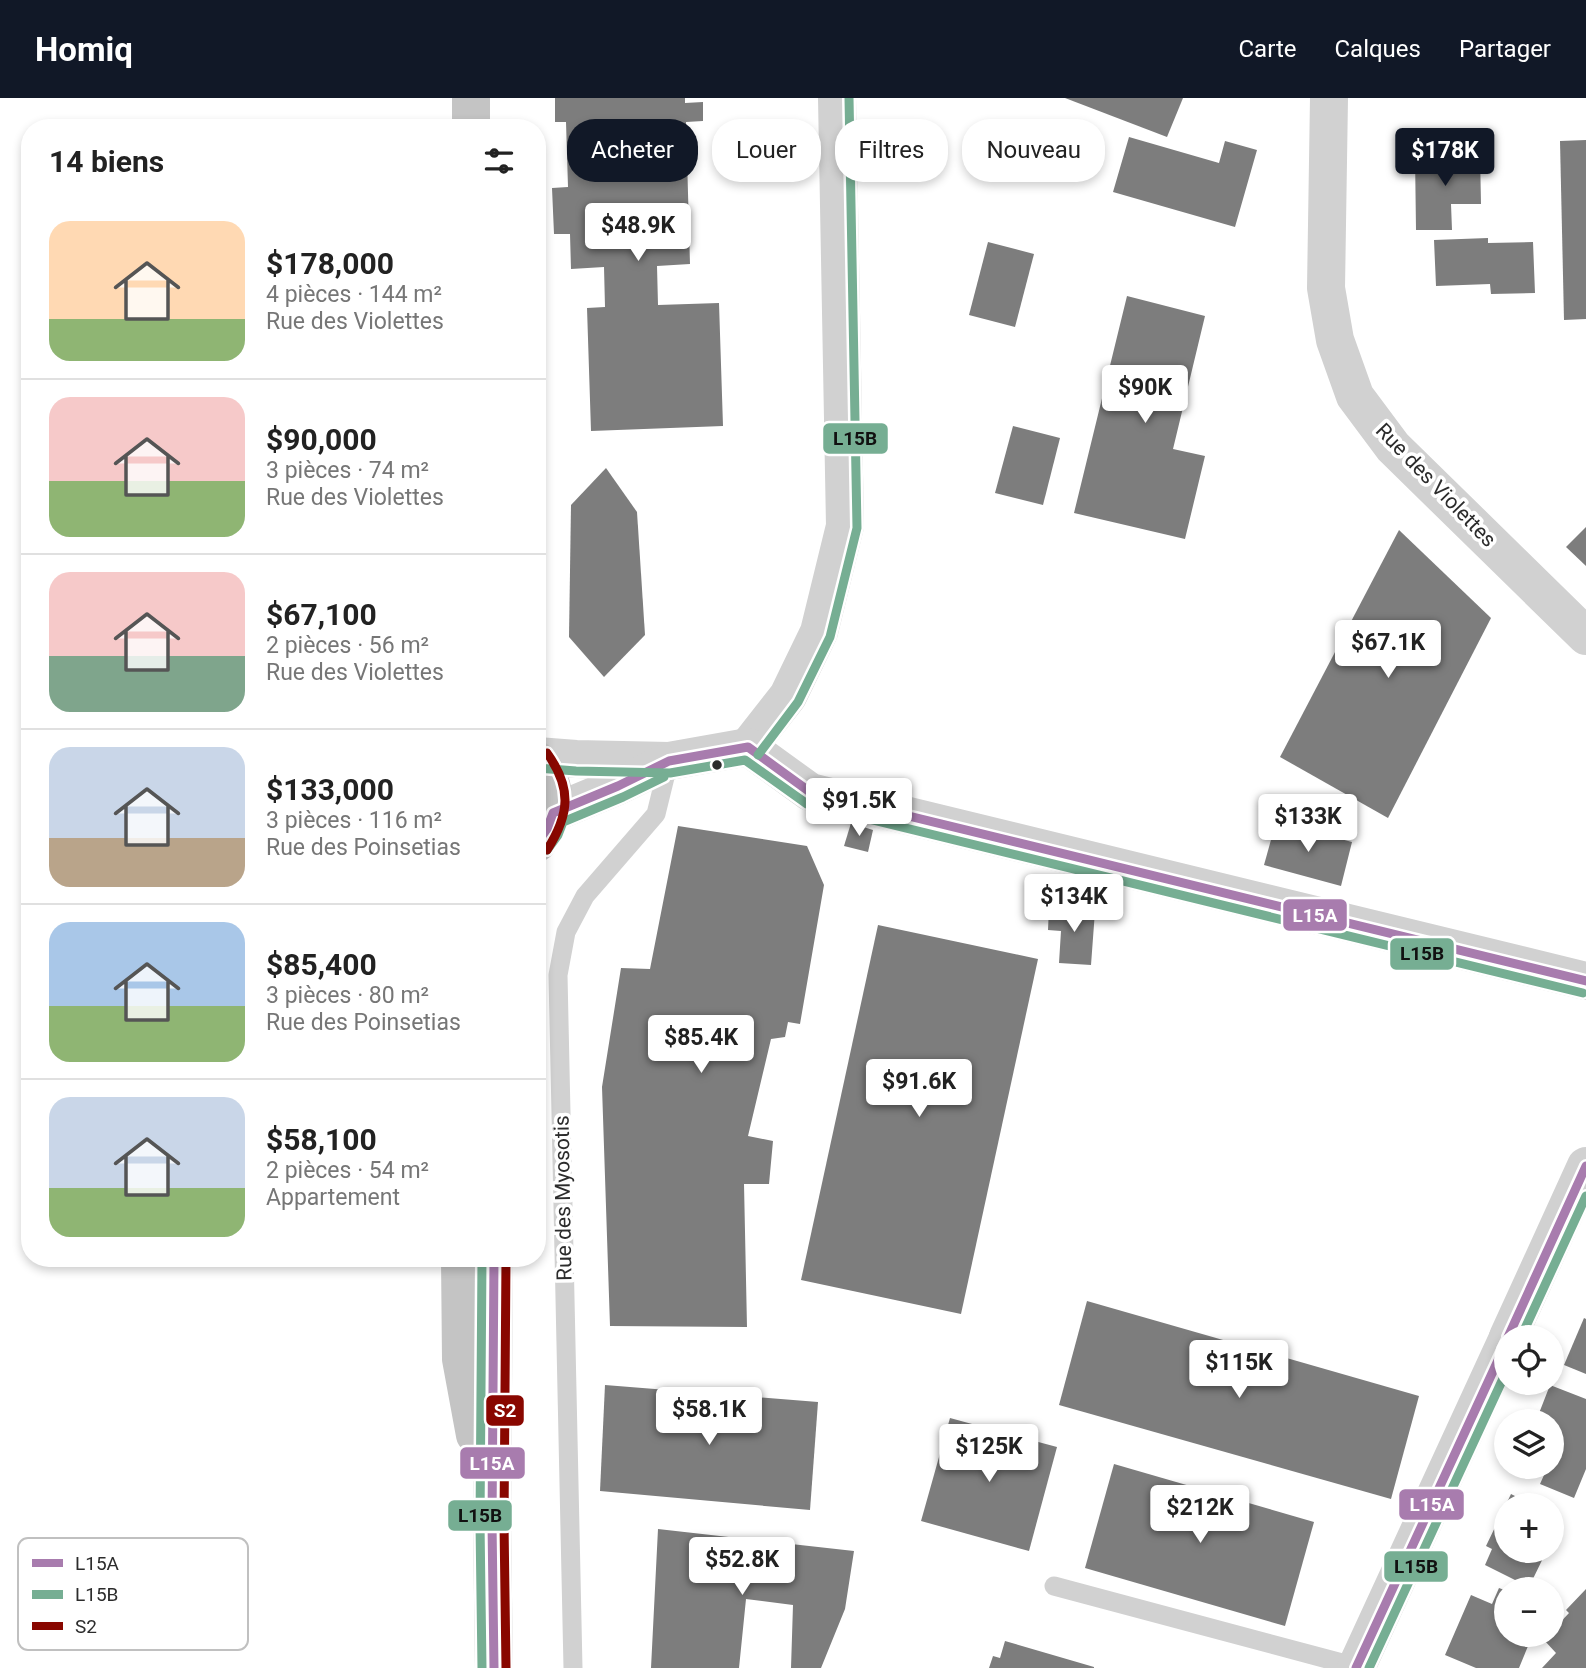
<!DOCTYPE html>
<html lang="fr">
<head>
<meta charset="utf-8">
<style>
  :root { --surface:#fff; --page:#f2f2f2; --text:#222; --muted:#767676; --line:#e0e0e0; --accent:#111827 }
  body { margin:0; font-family:Roboto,sans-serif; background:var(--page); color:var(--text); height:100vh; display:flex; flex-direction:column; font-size:26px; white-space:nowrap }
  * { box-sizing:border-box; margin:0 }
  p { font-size:23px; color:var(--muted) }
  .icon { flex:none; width:38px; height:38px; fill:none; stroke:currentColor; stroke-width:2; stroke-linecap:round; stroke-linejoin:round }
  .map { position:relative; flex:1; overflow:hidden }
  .sheet { position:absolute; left:21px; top:21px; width:525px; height:1148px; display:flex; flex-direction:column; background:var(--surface); border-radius:28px; box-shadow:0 4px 10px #0003 }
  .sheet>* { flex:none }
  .guide { position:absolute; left:567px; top:21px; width:665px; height:63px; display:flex; gap:14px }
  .buttons { position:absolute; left:1494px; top:1227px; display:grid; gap:14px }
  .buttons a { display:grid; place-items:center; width:70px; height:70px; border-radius:50%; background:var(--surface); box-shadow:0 4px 10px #0003; font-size:35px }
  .price { position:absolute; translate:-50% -60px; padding:0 16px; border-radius:7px; background:#fff; color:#222; font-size:23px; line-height:46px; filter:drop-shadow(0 2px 4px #0008) }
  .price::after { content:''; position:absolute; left:50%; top:42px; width:21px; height:16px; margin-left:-10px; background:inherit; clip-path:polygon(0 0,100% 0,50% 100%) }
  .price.active { background:var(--accent); color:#fff }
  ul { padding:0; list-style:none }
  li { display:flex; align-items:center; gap:21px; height:175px; padding:0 28px }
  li+li { border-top:2px solid var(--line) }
  li span { display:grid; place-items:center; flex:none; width:196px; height:140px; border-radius:21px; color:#555 }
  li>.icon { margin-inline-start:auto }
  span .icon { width:84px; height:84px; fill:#fffc; stroke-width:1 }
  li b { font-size:30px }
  h2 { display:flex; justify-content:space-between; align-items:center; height:84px; padding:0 28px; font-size:30px }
  .chip { padding:0 24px; border-radius:28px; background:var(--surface); box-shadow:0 4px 10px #0003; font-size:24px; line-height:63px }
  .chip.active { background:var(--accent); color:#fff }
  header { display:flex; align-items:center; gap:42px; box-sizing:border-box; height:98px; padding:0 35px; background:var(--accent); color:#fff }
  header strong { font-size:33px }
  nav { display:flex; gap:38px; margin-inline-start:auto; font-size:24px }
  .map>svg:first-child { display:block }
  .building { fill:#7d7d7d }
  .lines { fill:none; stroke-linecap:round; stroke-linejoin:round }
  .lane { stroke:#d1d1d1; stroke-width:19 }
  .street { stroke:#d1d1d1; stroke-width:38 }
  .primary { stroke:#c4c4c4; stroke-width:38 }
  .bus-1-casing { stroke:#fff; stroke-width:14 }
  .bus-2-casing { stroke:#fff; stroke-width:14 }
  .bus-3-casing { stroke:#fff; stroke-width:14 }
  .bus-1 { stroke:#a87cae; stroke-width:9 }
  .bus-2 { stroke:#76ae93; stroke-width:9 }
  .bus-3 { stroke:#890700; stroke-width:9 }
  .bus-dot { fill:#2c2c2c; stroke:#fff; stroke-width:2.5 }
  .labels { text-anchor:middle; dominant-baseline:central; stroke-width:7; stroke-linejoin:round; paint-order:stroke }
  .street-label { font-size:21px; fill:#2c2c2c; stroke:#fff }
  .key { fill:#fff; stroke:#c0c0c0; stroke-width:2 }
  .key-label { font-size:19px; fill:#2c2c2c }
  .line-badge { stroke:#fff; stroke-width:2.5 }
  .badge-label { font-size:19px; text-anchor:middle; font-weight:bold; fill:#fff }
  .pale-badge-label { font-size:19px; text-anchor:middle; font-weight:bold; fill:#111 }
</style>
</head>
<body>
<header>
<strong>Homiq</strong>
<nav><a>Carte</a><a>Calques</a><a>Partager</a></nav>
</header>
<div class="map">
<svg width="1586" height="1570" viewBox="0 0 1586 1570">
  <rect width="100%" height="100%" fill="#fff"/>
  <!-- building -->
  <g class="building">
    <path d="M555 0H685V5L703 4V23L686 24 690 166 657 168 658 207 719 205 723 328 591 333 587 210 605 209 604 169 571 171 570 136H554L552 90 568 89 566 24H555Z"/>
    <path d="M1065 0H1183L1167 39Z"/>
    <path d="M1129 39 1219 65 1225 43 1257 52 1235 129 1113 94Z"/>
    <path d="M1586 42V221L1564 222 1560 43Z"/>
    <path d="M1480 56 1481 106H1451L1452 132H1416L1415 57Z"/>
    <path d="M1488 140V145L1533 144 1535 195 1491 196 1490 186 1436 188 1434 142Z"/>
    <path d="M988 144 1034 156 1015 229 969 217Z"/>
    <path d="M1127 198 1205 218 1173 351 1205 358 1185 441 1074 415Z"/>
    <path d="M1013 328 1060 340 1043 407 995 395Z"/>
    <path d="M606 370 637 414 645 537 604 579 569 539 571 407Z"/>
    <path d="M1586 429V468L1566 449Z"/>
    <path d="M1399 432 1491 520 1388 720 1280 659Z"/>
    <path d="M1276 724 1352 744 1341 788 1264 767Z"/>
    <path d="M851 725 873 732 868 754 844 748Z"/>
    <path d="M678 728 807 748 824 787 800 926 788 924 785 939 771 941 748 1038 773 1043 769 1086H744L747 1229 610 1228 602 989 621 870 650 871Z"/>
    <path d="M1049 809 1095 813 1091 867 1059 865 1061 833 1048 832Z"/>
    <path d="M878 827 1038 861 961 1216 801 1182Z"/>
    <path d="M1087 1203 1419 1298 1391 1401 1059 1307Z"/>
    <path d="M1584 1220 1586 1221V1276L1564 1267Z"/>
    <path d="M605 1287 818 1304 810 1412 600 1393Z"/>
    <path d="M1550 1287 1586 1301V1371L1574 1400 1540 1386 1548 1368H1552V1323H1536Z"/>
    <path d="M950 1320 1057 1349 1029 1453 921 1423Z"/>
    <path d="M1114 1366 1314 1424 1285 1528 1085 1470Z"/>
    <path d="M1511 1396 1533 1407H1507V1452H1547L1529 1489 1485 1467 1492 1451 1486 1448Z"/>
    <path d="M1552 1417 1562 1421 1552 1441Z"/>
    <path d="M658 1431 854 1453 845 1511 821 1570H791L793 1507 746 1501 739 1570H651Z"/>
    <path d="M1499 1490 1507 1493V1536H1533L1519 1570H1476L1445 1557 1471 1497 1492 1506Z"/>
    <path d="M1586 1491V1570H1542L1556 1555 1544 1542 1549 1536H1552V1533L1569 1515 1566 1512Z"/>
    <path d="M1005 1543 1094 1569V1570H989L993 1558 1000 1560Z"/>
  </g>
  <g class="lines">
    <!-- lane -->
    <g class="lane">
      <path d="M1054 1488 1357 1569"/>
      <path d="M573 1570 558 877 566 834 585 798 656 716 669 663"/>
    </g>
    <!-- street -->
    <g class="street">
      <path d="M1329 0 1326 190 1335 242 1355 298 1393 349 1586 538"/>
      <path d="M748 649 788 598 819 534 845 428 837 0"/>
      <path d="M537 658 576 661 669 663 748 649 810 694 1586 883"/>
      <path d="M553 715 618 688 663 666"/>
      <path d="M1508 1239 1586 1068"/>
      <path d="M1356 1570 1507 1242"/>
    </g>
    <!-- primary -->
    <g class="primary">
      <path d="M471 0V30"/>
      <path d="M537 662C560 690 558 716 537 745"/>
      <path d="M460 1160 461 1261 475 1337"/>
      <path d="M494 1160 492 1425 494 1570"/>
    </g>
    <!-- bus-1 casing -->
    <g class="bus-1-casing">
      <g id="bus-1">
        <path d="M537 745 547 731 553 715 618 688 669 663 748 649 810 694 1586 883"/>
        <path d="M494 1160 492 1425 494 1570"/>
        <path d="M1508 1239 1586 1068"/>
        <path d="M1356 1570 1507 1243"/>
      </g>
    </g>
    <!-- bus-2 casing -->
    <g class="bus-2-casing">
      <g id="bus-2">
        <path d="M758 657 798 604 830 539 857 430 849 0"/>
        <path d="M537 670 576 673 670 675 745 662 807 706 1583 895"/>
        <path d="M547 752 558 737 563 724 623 699 664 679"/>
        <path d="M482 1160 480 1425 482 1570"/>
        <path d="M1521 1239 1586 1098"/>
        <path d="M1369 1570 1507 1272"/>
      </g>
    </g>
    <!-- bus-3 casing -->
    <g class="bus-3-casing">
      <g id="bus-3">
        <path d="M547 655C572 690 570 716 547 752"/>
        <path d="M506 1160 504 1425 506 1570"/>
      </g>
    </g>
    <!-- bus-1 -->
    <use href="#bus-1" class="bus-1"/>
    <!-- bus-2 -->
    <use href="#bus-2" class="bus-2"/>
    <!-- bus-3 -->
    <use href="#bus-3" class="bus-3"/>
  </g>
  <!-- markers -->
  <circle class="bus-dot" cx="717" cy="667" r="6"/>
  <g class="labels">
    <!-- street labels -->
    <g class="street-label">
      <text transform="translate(1436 387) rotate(46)">Rue des Violettes</text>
      <text transform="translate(563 1100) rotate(-91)">Rue des Myosotis</text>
    </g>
  </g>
  <!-- legend -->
  <rect x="18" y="1440" width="230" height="112" rx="10" class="key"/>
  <rect x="32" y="1461" width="31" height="8" fill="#a87cae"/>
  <rect x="32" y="1492" width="31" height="9" fill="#76ae93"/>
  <rect x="32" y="1524" width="31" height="8" fill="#890700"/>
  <g class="key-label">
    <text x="75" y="1472">L15A</text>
    <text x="75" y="1503">L15B</text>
    <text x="75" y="1535">S2</text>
  </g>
  <g class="line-badge">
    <rect x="822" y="324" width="67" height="33" rx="7" fill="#76ae93"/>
    <rect x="1282" y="800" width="66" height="34" rx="7" fill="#a87cae"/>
    <rect x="1389" y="839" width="66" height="34" rx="7" fill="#76ae93"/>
    <rect x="485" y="1296" width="40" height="33" rx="7" fill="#890700"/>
    <rect x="459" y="1348" width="67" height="34" rx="7" fill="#a87cae"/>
    <rect x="1398" y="1390" width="67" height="33" rx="7" fill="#a87cae"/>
    <rect x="447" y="1401" width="66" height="33" rx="7" fill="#76ae93"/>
    <rect x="1383" y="1452" width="66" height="33" rx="7" fill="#76ae93"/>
  </g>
  <g class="badge-label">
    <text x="1315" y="824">L15A</text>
    <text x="505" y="1319">S2</text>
    <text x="492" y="1372">L15A</text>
    <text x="1432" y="1413">L15A</text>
  </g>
  <g class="pale-badge-label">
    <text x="855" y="347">L15B</text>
    <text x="1422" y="862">L15B</text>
    <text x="480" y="1424">L15B</text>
    <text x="1416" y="1475">L15B</text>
  </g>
</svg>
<div class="buttons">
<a><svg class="icon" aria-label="locate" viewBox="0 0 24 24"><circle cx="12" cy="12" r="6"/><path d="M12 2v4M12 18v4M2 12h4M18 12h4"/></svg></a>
<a><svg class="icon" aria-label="layers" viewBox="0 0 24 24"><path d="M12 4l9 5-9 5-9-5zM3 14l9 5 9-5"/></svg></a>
<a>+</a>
<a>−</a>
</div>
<b class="price active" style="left:1445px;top:90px">$178K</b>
<b class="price" style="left:638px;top:165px">$48.9K</b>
<b class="price" style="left:1145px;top:327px">$90K</b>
<b class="price" style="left:1388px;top:582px">$67.1K</b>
<b class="price" style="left:859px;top:740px">$91.5K</b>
<b class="price" style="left:1308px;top:756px">$133K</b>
<b class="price" style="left:1074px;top:836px">$134K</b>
<b class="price" style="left:701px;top:977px">$85.4K</b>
<b class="price" style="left:919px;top:1021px">$91.6K</b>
<b class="price" style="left:1239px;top:1302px">$115K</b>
<b class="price" style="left:709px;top:1349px">$58.1K</b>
<b class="price" style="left:989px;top:1386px">$125K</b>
<b class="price" style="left:1200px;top:1447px">$212K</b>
<b class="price" style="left:742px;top:1499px">$52.8K</b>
<div class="guide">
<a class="chip active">Acheter</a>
<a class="chip">Louer</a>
<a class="chip">Filtres</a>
<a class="chip">Nouveau</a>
</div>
<section class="sheet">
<h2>14 biens<svg class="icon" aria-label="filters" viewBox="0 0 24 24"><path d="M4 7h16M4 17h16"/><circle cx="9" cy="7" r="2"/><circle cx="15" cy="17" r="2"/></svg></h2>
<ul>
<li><span style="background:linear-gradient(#ffd9b3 70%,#8fb573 0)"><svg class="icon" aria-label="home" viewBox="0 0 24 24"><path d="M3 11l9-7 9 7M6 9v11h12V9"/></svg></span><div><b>$178,000</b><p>4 pièces · 144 m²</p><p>Rue des Violettes</p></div></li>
<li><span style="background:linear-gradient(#f6c9c9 60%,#8fb573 0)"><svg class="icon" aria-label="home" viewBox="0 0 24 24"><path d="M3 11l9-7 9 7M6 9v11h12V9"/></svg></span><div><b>$90,000</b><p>3 pièces · 74 m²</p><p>Rue des Violettes</p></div></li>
<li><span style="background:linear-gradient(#f6c9c9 60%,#7fa58c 0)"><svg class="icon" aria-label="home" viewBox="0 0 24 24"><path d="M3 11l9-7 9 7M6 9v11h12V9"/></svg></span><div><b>$67,100</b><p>2 pièces · 56 m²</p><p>Rue des Violettes</p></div></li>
<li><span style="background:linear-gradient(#c9d6e8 65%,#b9a48a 0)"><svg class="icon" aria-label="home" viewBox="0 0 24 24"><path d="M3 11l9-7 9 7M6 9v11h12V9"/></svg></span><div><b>$133,000</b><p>3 pièces · 116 m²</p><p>Rue des Poinsetias</p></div></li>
<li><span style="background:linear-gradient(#a9c7e8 60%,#8fb573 0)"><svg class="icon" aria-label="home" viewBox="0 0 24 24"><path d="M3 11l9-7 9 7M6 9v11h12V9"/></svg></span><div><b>$85,400</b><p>3 pièces · 80 m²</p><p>Rue des Poinsetias</p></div></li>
<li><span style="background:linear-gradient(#c9d6e8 65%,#8fb573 0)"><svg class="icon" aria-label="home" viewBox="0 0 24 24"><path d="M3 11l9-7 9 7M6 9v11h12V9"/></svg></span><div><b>$58,100</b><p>2 pièces · 54 m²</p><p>Appartement</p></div></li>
</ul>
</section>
</div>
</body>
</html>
